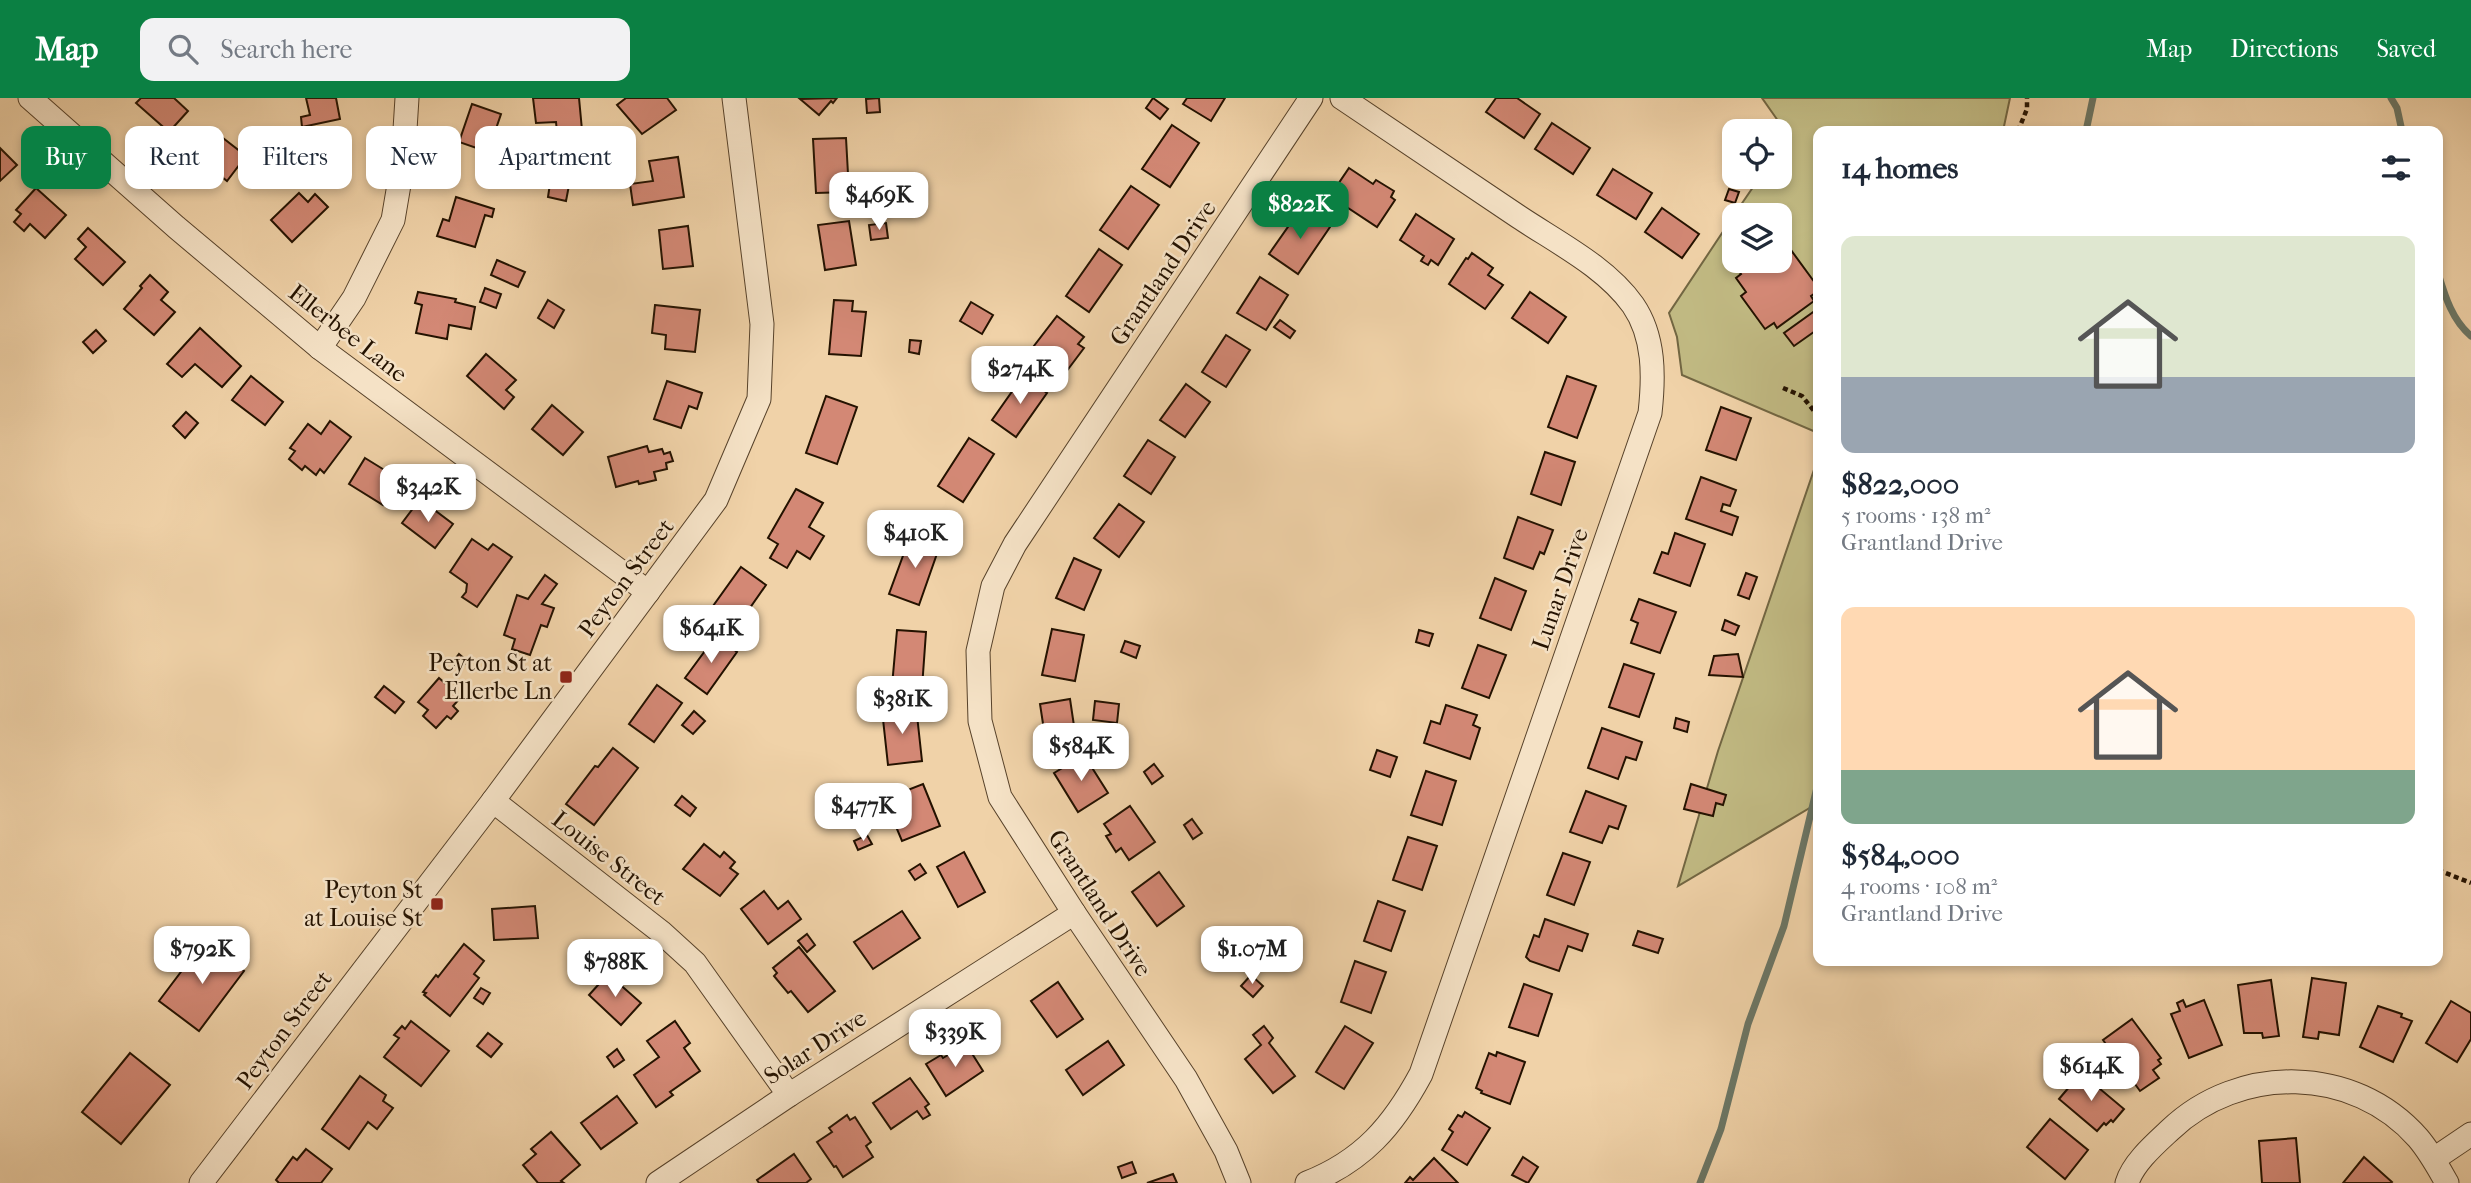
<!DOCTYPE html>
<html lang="en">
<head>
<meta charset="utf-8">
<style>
  :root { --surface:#fff; --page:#f2f2f3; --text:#1f2937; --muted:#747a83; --accent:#0b8043 }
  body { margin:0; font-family:"IM FELL French Canon",serif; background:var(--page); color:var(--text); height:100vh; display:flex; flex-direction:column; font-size:26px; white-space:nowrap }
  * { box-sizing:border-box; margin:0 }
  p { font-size:23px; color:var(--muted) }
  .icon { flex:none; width:38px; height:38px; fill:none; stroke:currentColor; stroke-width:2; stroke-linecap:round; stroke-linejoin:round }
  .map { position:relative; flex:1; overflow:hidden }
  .panel { position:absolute; left:1813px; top:28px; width:630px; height:840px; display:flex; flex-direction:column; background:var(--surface); border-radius:14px; box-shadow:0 4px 10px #0003 }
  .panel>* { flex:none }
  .top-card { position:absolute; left:21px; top:28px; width:665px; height:63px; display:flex; gap:14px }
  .tools { position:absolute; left:1722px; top:21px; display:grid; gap:14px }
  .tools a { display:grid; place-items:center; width:70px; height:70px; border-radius:14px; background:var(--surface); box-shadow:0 4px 10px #0003; font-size:35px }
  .price { position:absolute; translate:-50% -60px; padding:0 16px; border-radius:14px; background:#fff; color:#222; font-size:23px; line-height:46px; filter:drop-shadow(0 2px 4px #0008) }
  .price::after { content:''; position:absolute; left:50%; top:42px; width:21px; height:16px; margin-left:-10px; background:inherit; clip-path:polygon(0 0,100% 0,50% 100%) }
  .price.active { background:var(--accent); color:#fff }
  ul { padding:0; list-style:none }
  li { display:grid; align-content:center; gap:14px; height:371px; padding:0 28px }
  li span { display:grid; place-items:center; height:217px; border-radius:14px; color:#555 }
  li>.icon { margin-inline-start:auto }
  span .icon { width:126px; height:126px; fill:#fffc; stroke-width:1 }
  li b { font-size:30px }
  h2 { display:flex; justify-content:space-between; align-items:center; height:84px; padding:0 28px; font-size:30px }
  .tag { padding:0 24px; border-radius:14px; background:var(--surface); box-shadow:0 4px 10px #0003; font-size:24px; line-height:63px }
  .tag.active { background:var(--accent); color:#fff }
  header { display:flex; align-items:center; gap:42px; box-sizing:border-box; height:98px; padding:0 35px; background:var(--accent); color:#fff }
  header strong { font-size:33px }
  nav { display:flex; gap:38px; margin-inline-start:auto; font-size:24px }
  .search { width:490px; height:63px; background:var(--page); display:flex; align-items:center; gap:18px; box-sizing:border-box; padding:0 24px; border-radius:14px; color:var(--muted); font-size:26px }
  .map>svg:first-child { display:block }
  .green { fill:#c1ba83; stroke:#726642; stroke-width:2 }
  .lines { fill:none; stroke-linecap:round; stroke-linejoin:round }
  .stream { stroke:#6b7665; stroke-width:7 }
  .building { fill:#d38875; stroke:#241200; stroke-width:2 }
  .street-casing { stroke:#57422a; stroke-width:25 }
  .path { stroke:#241200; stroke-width:4.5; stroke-dasharray:5 3.5; stroke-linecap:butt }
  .street { stroke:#f5e2c6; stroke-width:23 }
  .poi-dot { fill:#8f2418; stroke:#f5e2c6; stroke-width:2.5 }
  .labels { text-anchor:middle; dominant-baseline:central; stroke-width:5; stroke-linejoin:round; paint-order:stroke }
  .street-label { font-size:24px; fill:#241200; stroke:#f5e2c6 }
  .poi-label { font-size:24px; fill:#241200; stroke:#f5e2c6; text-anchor:end }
</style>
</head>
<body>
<header>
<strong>Map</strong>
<div class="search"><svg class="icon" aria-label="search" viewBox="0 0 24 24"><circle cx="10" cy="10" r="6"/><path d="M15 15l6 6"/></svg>Search here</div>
<nav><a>Map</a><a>Directions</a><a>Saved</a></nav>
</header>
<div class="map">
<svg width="2471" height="1085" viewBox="0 0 2471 1085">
  <rect width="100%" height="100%" fill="#f0d2a8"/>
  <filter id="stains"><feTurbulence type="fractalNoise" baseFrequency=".00286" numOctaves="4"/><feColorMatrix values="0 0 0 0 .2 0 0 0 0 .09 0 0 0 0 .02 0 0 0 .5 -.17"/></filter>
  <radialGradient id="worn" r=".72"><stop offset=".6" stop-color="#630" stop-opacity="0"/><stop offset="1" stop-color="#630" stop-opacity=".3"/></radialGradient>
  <!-- green -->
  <g class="green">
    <path d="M1762 0H2010L2003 33H1818V335L1682 277 1677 239 1669 215 1734 117V163H1780V117H1734L1760 79H1780V49L1788 37Z"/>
    <path d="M1818 360V705L1678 788 1718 653Z"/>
  </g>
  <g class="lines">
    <!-- stream -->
    <g class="stream">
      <path d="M2391 0 2397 10 2402 33"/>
      <path d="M2086 33 2093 0"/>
      <path d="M2438 175C2445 198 2452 222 2471 238"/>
      <path d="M1700 1085 1721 1031 1748 926 1784 828 1818 685"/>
    </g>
  </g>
  <!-- building -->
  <g class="building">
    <path d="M141 0H174L188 13 169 34 136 5Z"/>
    <path d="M306 0H336L340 21 302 29 301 19 310 17Z"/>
    <path d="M533 0H579L582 32 557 34 556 24 536 25Z"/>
    <path d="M626 0H667L676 12 642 36 617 7Z"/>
    <path d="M837 0 833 5 831 3 819 17 800 1Z"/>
    <path d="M879 0 880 14 867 15 866 1Z"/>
    <path d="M1153 0 1168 11 1160 21 1146 10Z"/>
    <path d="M1187 0H1225L1211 23 1183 6Z"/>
    <path d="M1496 0H1517L1540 16 1524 40 1486 14Z"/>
    <path d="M472 6 501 16 488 54 459 44Z"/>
    <path d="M1552 25 1590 50 1573 76 1535 51Z"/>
    <path d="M1172 27 1199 45 1170 89 1142 71Z"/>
    <path d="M547 29 549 48 541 49 539 30Z"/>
    <path d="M214 33 246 58 227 83 195 57Z"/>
    <path d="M846 40 849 94 816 95 813 41Z"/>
    <path d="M0 50 17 67 0 83Z"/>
    <path d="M627 56 630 69 617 72 614 60Z"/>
    <path d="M678 59 684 99 633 107 630 86 653 83 649 63Z"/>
    <path d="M281 62 291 68 282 82 272 76Z"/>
    <path d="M1349 70 1373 86 1376 82 1394 93 1391 99 1395 102 1377 129 1330 98Z"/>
    <path d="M1613 71 1652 95 1636 121 1597 97Z"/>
    <path d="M551 79 570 82 566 103 548 99Z"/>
    <path d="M1131 88 1159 107 1128 151 1100 132Z"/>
    <path d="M36 90 66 117 45 140 30 126 24 133 14 124 21 116 16 112Z"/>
    <path d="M1729 91 1739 94 1735 105 1725 102Z"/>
    <path d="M299 95 308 104 315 96 328 109 292 144 271 122Z"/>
    <path d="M456 99 494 111 492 119 485 117 475 149 437 138 443 121 449 123Z"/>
    <path d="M1302 109 1330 129 1298 176 1269 156Z"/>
    <path d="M1662 110 1699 136 1682 160 1645 134Z"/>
    <path d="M1416 116 1454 141 1438 167 1431 162 1428 167 1421 163 1424 158 1400 142Z"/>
    <path d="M849 123 856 167 825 172 818 127Z"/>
    <path d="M886 125 888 140 871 142 869 127Z"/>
    <path d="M688 128 693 168 663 171 659 132Z"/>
    <path d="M88 130 125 164 103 187 75 161 86 149 78 141Z"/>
    <path d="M1780 146 1784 151 1788 148 1818 189V193L1811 198 1814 203 1777 230 1774 225 1765 231 1741 198 1746 194 1736 180 1741 176 1738 172 1742 169 1738 163H1780Z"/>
    <path d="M1099 151 1122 167 1089 214 1066 198Z"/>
    <path d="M1472 155 1493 170 1488 177 1503 187 1485 211 1449 186 1466 160 1468 161Z"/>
    <path d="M497 162 525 174 518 189 491 177Z"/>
    <path d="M150 177 168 194 161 202 175 214 154 237 124 211 142 190 140 188Z"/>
    <path d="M1260 179 1288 197 1266 232 1237 215Z"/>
    <path d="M485 190 501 196 496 210 480 204Z"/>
    <path d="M418 194 456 201 455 204 475 209 471 231 449 227 447 241 416 235 422 207 415 205Z"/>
    <path d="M1530 194 1566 219 1548 245 1512 220Z"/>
    <path d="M548 202 564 212 554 230 538 220Z"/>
    <path d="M834 202 853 203 852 213 866 214 861 258 829 256Z"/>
    <path d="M971 204 993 217 982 236 960 223Z"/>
    <path d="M655 207 700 212 695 254 665 251 666 237 652 235Z"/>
    <path d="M1816 212 1818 216V231L1794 248 1784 235Z"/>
    <path d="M1057 218 1084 239 1078 246 1084 250 1066 274 1060 270 1054 277 1027 257Z"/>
    <path d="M1280 222 1295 233 1290 240 1274 229Z"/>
    <path d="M200 230 241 268 222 289 195 266 182 279 167 266Z"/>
    <path d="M96 232 106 243 93 255 83 244Z"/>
    <path d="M1226 237 1250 252 1226 289 1202 274Z"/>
    <path d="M910 242 921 243 919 256 909 254Z"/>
    <path d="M486 256 516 282 506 292 514 299 504 311 467 278Z"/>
    <path d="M251 278 283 304 265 327 232 302Z"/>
    <path d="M1023 278 1047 295 1016 339 992 322Z"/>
    <path d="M1567 278 1596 288 1577 340 1548 329Z"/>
    <path d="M667 283 702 295 697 311 689 308 681 330 654 321Z"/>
    <path d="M1186 286 1210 304 1185 339 1160 322Z"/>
    <path d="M826 298 857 309 837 366 806 355Z"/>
    <path d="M552 307 583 334 563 357 532 331Z"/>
    <path d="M1721 309 1751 320 1736 362 1706 352Z"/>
    <path d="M186 314 198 325 185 340 173 328Z"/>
    <path d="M330 323 351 339 324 375 320 371 316 377 305 368 302 372 289 361 295 353 290 350 308 326 321 336Z"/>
    <path d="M969 340 994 356 963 404 938 388Z"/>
    <path d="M1148 342 1175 359 1151 396 1124 378Z"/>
    <path d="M647 348 649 354 662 351 664 356 670 354 673 363 666 365 667 371 654 374 656 382 639 386 638 383 616 389 608 359Z"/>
    <path d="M1545 354 1575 364 1561 407 1531 396Z"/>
    <path d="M365 360 399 381 383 407 349 386Z"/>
    <path d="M1701 379 1736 392 1730 408 1723 406 1721 413 1738 419 1732 437 1686 421Z"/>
    <path d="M796 391 823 405 809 429 824 438 810 461 797 453 787 470 770 460 778 446 768 440Z"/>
    <path d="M420 401 453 426 435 450 402 425Z"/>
    <path d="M1119 406 1144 424 1119 459 1094 440Z"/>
    <path d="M1518 419 1553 432 1544 456 1540 454 1533 471 1504 460Z"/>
    <path d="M1675 435 1705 446 1690 488 1654 475 1662 454 1668 456Z"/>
    <path d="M911 436 940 447 919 507 889 496Z"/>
    <path d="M472 441 488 452 493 446 512 459 477 509 462 499 466 494 467 486 450 474Z"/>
    <path d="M1074 460 1101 472 1084 512 1056 500Z"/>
    <path d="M741 469 766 487 738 527 713 508Z"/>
    <path d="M1746 475 1757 479 1749 501 1738 497Z"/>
    <path d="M545 477 557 486 542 506 554 510 547 529 541 527 530 557 512 551 515 541 504 537 517 497 528 501Z"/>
    <path d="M1495 480 1526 493 1511 532 1480 520Z"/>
    <path d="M1639 501 1676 514 1660 555 1631 545 1638 525 1631 522Z"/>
    <path d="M1725 522 1739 528 1735 537 1722 532Z"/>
    <path d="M1052 531 1084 537 1075 583 1042 577Z"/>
    <path d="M897 532 926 534 922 590 892 588Z"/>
    <path d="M1419 532 1433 536 1429 548 1416 544Z"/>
    <path d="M716 538 737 554 707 596 685 580Z"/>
    <path d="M1125 543 1140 548 1136 560 1121 554Z"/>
    <path d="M1478 547 1506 557 1489 600 1462 590Z"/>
    <path d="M459 556 467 563 461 571 452 565Z"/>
    <path d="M1738 556 1743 579 1709 577 1714 558Z"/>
    <path d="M1624 566 1654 576 1639 619 1609 609Z"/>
    <path d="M439 580 461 599 453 608 458 613 451 621 447 618 436 630 423 618 428 612 418 604Z"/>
    <path d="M657 587 682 605 654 644 629 626Z"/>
    <path d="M384 588 404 604 395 615 375 599Z"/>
    <path d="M1070 601 1077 648 1047 652 1040 606Z"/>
    <path d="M1095 603 1119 606 1117 625 1093 622Z"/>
    <path d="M1446 607 1477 617 1473 627 1480 630 1470 661 1424 645 1431 623 1440 626Z"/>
    <path d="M916 608 922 663 888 667 882 612Z"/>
    <path d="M694 613 705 623 693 636 682 627Z"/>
    <path d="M1676 620 1689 624 1687 634 1674 630Z"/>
    <path d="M1602 630 1642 644 1636 662 1626 659 1618 681 1588 670Z"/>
    <path d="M613 650 638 670 594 727 566 706 595 668 598 669Z"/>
    <path d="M1377 652 1397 659 1390 679 1370 672Z"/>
    <path d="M1084 657 1108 695 1078 714 1054 675Z"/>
    <path d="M1154 666 1163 678 1152 686 1144 674Z"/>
    <path d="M1426 673 1456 683 1442 727 1411 717Z"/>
    <path d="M923 686 940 728 902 743 892 719 889 720 882 702Z"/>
    <path d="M1691 686 1726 697 1723 707 1716 705 1713 718 1684 711Z"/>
    <path d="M1586 693 1626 708 1618 731 1609 728 1602 745 1570 734Z"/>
    <path d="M682 698 696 710 690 718 675 707Z"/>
    <path d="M1130 708 1155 744 1129 762 1121 750 1116 754 1106 738 1111 736 1104 726Z"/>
    <path d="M1192 721 1202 735 1193 741 1184 727Z"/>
    <path d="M867 737 872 746 858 752 854 743Z"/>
    <path d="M1408 739 1437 748 1422 792 1393 782Z"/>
    <path d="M704 746 720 759 724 754 735 764 730 770 738 776 720 798 683 771Z"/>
    <path d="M964 754 985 794 958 809 937 769Z"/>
    <path d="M1563 755 1590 764 1574 807 1547 797Z"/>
    <path d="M920 766 926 775 915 782 909 773Z"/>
    <path d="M1159 774 1184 808 1157 828 1132 794Z"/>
    <path d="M764 793 778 811 788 803 801 821 768 846 741 811Z"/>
    <path d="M1378 803 1405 813 1391 853 1364 843Z"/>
    <path d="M535 808 538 840 494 842 492 811Z"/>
    <path d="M902 813 920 840 873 871 854 844Z"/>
    <path d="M1545 821 1588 836 1582 853 1568 848 1559 873 1530 863 1526 859 1534 837 1539 839Z"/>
    <path d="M1638 833 1663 841 1658 855 1633 847Z"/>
    <path d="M807 836 815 847 807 854 798 843Z"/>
    <path d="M205 842 244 873 199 933 159 903Z"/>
    <path d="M464 846 484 863 474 876 479 880 450 918 424 897 426 895 423 894 436 877 438 879Z"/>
    <path d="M799 849 835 893 808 914 791 893 788 895 774 878 777 875 773 870Z"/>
    <path d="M1355 863 1386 874 1371 915 1341 904Z"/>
    <path d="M608 876 641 905 621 927 589 897Z"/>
    <path d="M1251 877 1263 888 1253 899 1241 888Z"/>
    <path d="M2312 880 2346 885 2339 937 2319 934 2318 941 2303 939Z"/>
    <path d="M2271 882 2279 938 2263 940 2262 935H2244L2238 887Z"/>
    <path d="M1058 884 1083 921 1057 939 1031 903Z"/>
    <path d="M1524 886 1552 896 1538 938 1509 929Z"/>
    <path d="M481 890 490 895 483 906 474 900Z"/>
    <path d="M2183 902 2186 909 2204 902 2222 947 2189 960 2171 916 2180 913 2177 905Z"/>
    <path d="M2451 903 2471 915V941L2457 964 2426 945Z"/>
    <path d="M2378 908 2402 916 2401 919 2412 923 2393 964 2360 949Z"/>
    <path d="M2132 921 2161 960 2158 962 2161 966 2153 972 2159 980 2140 993 2103 942Z"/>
    <path d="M411 923 449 953 421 988 384 959 399 940 394 937 402 928 405 931Z"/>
    <path d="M675 923 690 945 684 950 700 973 670 994 673 997 656 1009 634 977 659 959 647 943Z"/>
    <path d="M1264 928 1273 940 1269 945 1295 978 1273 995 1245 961 1261 947 1253 937Z"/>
    <path d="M1345 928 1373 945 1344 991 1316 974Z"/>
    <path d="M488 935 502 946 491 959 477 948Z"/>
    <path d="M1108 943 1124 967 1083 997 1066 972Z"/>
    <path d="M966 946 983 973 946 998 926 966 941 957 943 960Z"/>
    <path d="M617 951 624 962 614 969 607 959Z"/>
    <path d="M1497 954 1525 964 1510 1006 1481 995 1482 993 1476 990 1489 955 1496 958Z"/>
    <path d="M130 955 170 987 121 1046 82 1014Z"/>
    <path d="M2081 975 2124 1011 2113 1024 2111 1022 2106 1027 2104 1025 2097 1033 2059 1001Z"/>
    <path d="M360 978 386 997 383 1003 393 1010 377 1031 368 1024 349 1051 322 1031Z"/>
    <path d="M910 980 929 1006 925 1009 930 1017 923 1021 917 1013 891 1031 873 1005Z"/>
    <path d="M617 998 637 1025 601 1051 581 1025Z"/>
    <path d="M1465 1014 1490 1030 1467 1067 1442 1052 1453 1034 1449 1031 1458 1017 1462 1019Z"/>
    <path d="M847 1017 850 1022 855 1019 871 1044 866 1048 873 1059 843 1079 836 1068 834 1069 817 1044 832 1034 829 1030Z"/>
    <path d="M2050 1021 2088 1052 2065 1081 2027 1049Z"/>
    <path d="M551 1034 580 1067 561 1083 564 1085H538L523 1067 536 1056 531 1051Z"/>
    <path d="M2296 1040 2300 1085H2262L2259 1043Z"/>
    <path d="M306 1051 332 1071 321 1085H279L276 1082 293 1059 297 1062Z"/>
    <path d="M794 1056 811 1081 806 1085H759L757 1082Z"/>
    <path d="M1523 1059 1538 1069 1528 1085 1512 1077Z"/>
    <path d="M2364 1059 2392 1084 2391 1085H2343Z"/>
    <path d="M1434 1060 1458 1085H1405L1410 1079 1413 1082Z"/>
    <path d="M1132 1064 1136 1075 1122 1080 1118 1069Z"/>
    <path d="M1173 1076 1177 1085H1147Z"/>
  </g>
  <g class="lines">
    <!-- street casing -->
    <g class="street-casing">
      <g id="street">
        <path d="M30 0 176 129 320 250 648 494"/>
        <path d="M320 250 354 200 393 122 403 63 407 0"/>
        <path d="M493 703 661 834 695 865 789 997"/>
        <path d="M2434 1061 2471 1036"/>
        <path d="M201 1085 493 703 716 402 759 301 762 226 734 0"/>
        <path d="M658 1085 789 997 1074 815"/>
        <path d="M1239 1085 1226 1053 1186 981 1074 815 1000 699 980 623 978 553 993 488 1015 446 1311 0"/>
        <path d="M1307 1085C1363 1063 1393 1028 1421 976L1650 315C1654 279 1655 239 1633 207 1606 169 1558 145 1519 119 1460 80 1401 40 1342 0"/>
        <path d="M2127 1085C2133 1065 2155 1046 2170 1032 2239 966 2354 967 2418 1040 2430 1054 2438 1069 2447 1085"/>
      </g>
    </g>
    <!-- path -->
    <g class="path">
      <path d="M2018 33 2027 11V0"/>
      <path d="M1783 290 1802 298 1818 318"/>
      <path d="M2438 772 2471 785"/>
    </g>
    <!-- street -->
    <use href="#street" class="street"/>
  </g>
  <!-- markers -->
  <g class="poi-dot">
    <rect x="559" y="572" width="14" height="14" rx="3.5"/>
    <rect x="430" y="799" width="14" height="14" rx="3.5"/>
  </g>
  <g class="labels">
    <!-- street labels -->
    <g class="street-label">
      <text transform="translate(1163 175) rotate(-56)">Grantland Drive</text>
      <text transform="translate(348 235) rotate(38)">Ellerbee Lane</text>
      <text transform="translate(626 480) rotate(-53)">Peyton Street</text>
      <text transform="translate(1560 491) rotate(-71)">Lunar Drive</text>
      <text transform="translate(609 760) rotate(38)">Louise Street</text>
      <text transform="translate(1100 805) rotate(57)">Grantland Drive</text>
      <text transform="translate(284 932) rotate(-53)">Peyton Street</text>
      <text transform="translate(815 949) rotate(-33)">Solar Drive</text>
    </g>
    <!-- poi labels -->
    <g class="poi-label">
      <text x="552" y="565">Peyton St at<tspan x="552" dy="28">Ellerbe Ln</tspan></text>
      <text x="423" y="792">Peyton St<tspan x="423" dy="28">at Louise St</tspan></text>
    </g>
  </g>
  <rect width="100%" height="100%" filter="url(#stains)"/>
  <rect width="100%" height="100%" fill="url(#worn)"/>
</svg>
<div class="tools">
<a><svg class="icon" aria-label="locate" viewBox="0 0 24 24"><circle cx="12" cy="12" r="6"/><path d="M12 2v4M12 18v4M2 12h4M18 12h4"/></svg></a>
<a><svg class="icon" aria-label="layers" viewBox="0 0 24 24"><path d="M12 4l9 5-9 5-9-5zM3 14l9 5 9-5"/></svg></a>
</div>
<b class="price" style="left:879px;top:134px">$469K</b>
<b class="price active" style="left:1300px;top:143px">$822K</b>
<b class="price" style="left:1020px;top:308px">$274K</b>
<b class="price" style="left:428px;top:426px">$342K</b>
<b class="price" style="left:915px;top:472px">$410K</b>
<b class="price" style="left:711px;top:567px">$641K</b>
<b class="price" style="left:902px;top:638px">$381K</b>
<b class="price" style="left:1081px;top:685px">$584K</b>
<b class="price" style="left:863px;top:745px">$477K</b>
<b class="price" style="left:202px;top:888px">$792K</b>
<b class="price" style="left:1252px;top:888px">$1.07M</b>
<b class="price" style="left:615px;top:901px">$788K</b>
<b class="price" style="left:955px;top:971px">$339K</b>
<b class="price" style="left:2091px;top:1005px">$614K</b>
<div class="top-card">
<a class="tag active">Buy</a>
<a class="tag">Rent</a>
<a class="tag">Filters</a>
<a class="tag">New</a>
<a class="tag">Apartment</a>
</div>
<section class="panel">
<h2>14 homes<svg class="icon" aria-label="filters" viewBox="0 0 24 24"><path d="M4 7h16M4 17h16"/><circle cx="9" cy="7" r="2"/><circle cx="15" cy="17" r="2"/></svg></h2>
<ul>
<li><span style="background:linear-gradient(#dfe7d0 65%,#9aa5b1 0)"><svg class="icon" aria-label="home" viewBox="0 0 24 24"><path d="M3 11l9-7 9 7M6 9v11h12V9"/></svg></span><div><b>$822,000</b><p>5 rooms · 138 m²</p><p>Grantland Drive</p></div></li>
<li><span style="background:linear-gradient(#ffd9b3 75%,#7fa58c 0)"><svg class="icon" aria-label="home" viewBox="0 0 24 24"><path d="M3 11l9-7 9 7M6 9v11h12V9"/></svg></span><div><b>$584,000</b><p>4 rooms · 108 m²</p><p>Grantland Drive</p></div></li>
</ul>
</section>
</div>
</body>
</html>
